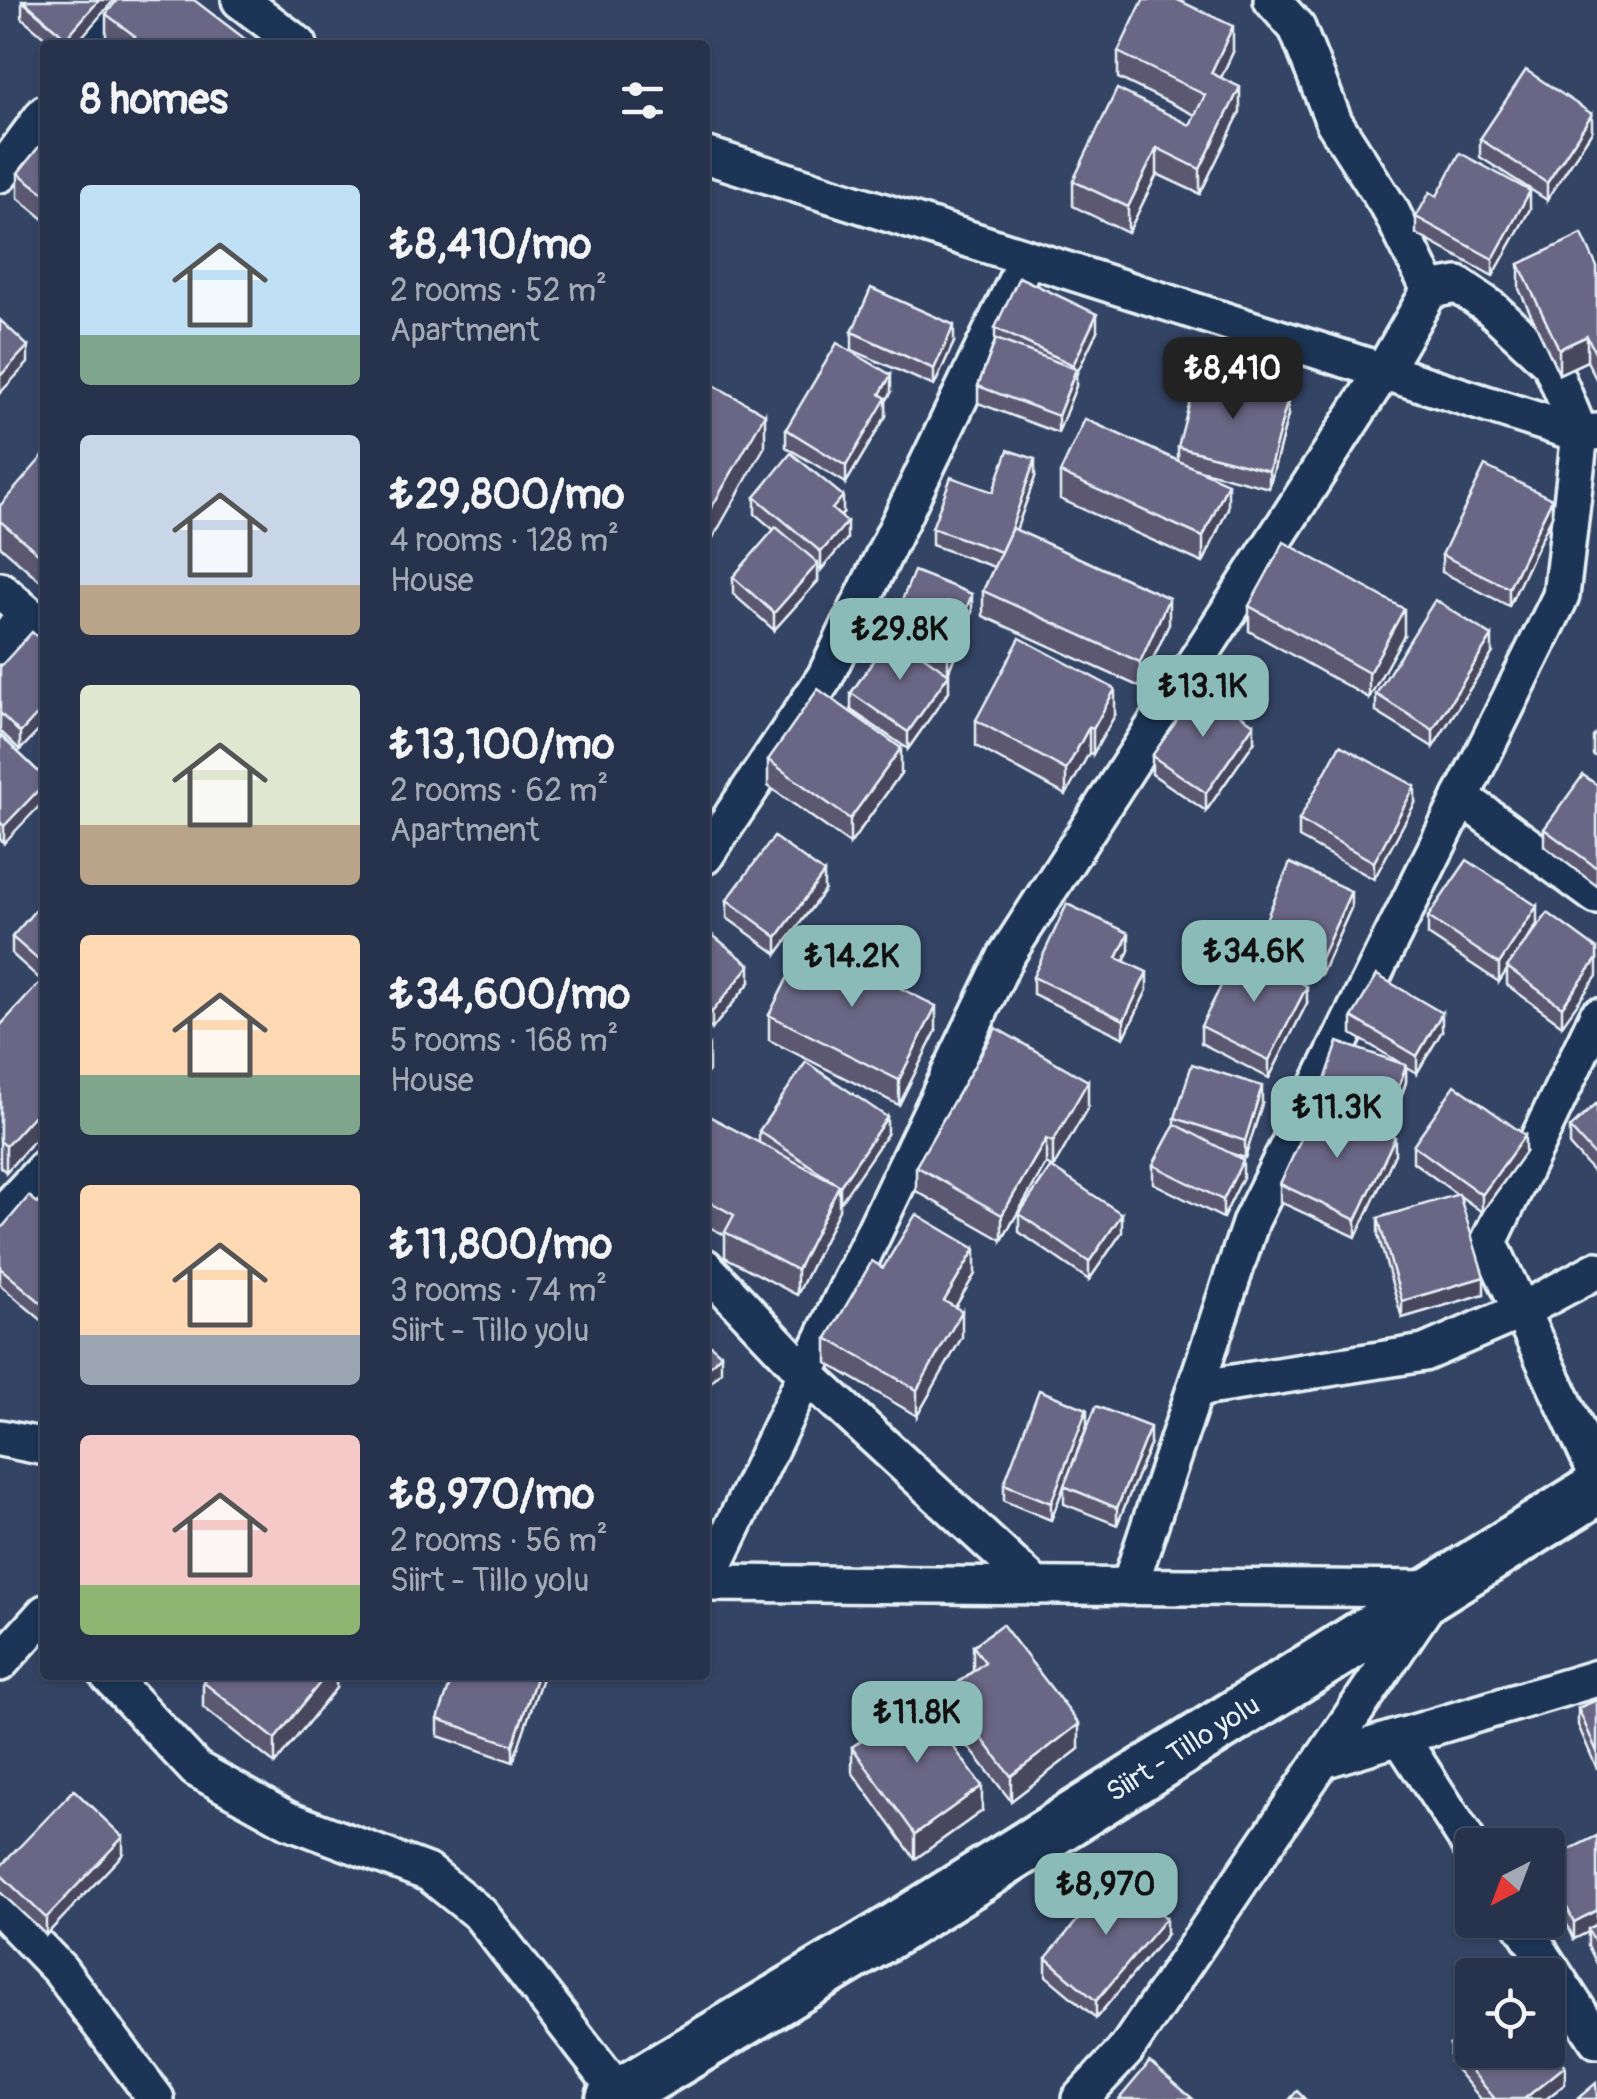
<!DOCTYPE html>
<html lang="en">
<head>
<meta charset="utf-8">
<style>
  :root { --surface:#27334c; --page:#333f56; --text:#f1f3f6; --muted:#a4aab5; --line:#434e64; --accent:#8bbbb9 }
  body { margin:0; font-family:Pangolin,sans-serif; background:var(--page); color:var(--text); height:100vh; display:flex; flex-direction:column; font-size:38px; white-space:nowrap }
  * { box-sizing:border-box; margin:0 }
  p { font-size:32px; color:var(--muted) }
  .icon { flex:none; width:55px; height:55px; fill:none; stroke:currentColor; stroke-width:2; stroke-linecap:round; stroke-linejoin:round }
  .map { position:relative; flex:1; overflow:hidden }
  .sheet { position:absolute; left:40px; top:40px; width:670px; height:1640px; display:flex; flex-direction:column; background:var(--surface); border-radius:10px; box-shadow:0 2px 8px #0004,0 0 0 2px var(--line) }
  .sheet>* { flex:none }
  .needle { width:65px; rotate:222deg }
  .buttons { position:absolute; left:1455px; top:1828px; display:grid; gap:20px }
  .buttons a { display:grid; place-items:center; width:110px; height:110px; border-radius:10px; background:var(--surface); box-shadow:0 2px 8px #0004,0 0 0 2px var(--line); font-size:50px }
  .price { position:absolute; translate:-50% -85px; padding:0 22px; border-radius:20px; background:var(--accent); color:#111; font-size:32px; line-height:65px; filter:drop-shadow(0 2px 5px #0008) }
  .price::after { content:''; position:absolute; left:50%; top:60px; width:30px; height:22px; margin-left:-15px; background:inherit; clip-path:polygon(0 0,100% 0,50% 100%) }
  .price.current { background:#222; color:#fff }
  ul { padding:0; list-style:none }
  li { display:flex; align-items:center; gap:30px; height:250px; padding:0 40px }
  li span { display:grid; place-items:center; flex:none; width:280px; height:200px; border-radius:10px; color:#555 }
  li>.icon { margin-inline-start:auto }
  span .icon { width:120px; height:120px; fill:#fffc; stroke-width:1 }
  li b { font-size:42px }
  h2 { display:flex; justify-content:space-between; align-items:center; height:120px; padding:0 40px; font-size:42px }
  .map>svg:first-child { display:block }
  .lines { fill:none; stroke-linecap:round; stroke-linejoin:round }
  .minor-casing { stroke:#e8f1f8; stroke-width:42 }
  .secondary-casing { stroke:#e8f1f8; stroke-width:58 }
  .minor { stroke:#1d3557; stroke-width:35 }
  .secondary { stroke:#1d3557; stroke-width:50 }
  .wall { fill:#5b5872; stroke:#e8f1f8; stroke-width:2.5 }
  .shaded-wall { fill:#4a475d; stroke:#e8f1f8; stroke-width:2.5 }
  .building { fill:#6a6685; stroke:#e8f1f8; stroke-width:2.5 }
  .labels { text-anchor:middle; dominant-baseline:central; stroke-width:8; stroke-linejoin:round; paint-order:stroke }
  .street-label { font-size:28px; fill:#e8f1f8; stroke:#1d3557 }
</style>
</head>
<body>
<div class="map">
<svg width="1597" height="2099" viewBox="0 0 1597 2099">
  <rect width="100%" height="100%" fill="#344465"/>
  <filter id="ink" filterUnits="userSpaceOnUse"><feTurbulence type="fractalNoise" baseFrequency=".01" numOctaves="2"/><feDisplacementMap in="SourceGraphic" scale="20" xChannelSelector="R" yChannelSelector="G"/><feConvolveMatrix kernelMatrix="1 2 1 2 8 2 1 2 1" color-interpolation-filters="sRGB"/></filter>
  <g filter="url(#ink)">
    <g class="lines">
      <!-- minor casing -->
      <g class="minor-casing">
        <g id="minor">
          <path d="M240 0 299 45"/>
          <path d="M1272 0 1297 28 1334 122 1391 211 1430 290"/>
          <path d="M95 45 128 0"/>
          <path d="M705 155 1580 434 1595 432"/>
          <path d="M0 174 45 113"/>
          <path d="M0 590 45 629"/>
          <path d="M0 646 27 614"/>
          <path d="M1461 797 1597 896"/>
          <path d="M705 856 825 677 1027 258"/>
          <path d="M1597 1017 1489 1242 1597 1474"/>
          <path d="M0 1216 45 1168"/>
          <path d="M705 1267 806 1374 1036 1586"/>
          <path d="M1195 1389 1424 1353 1521 1311 1597 1270"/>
          <path d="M0 1438 45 1447"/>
          <path d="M705 1583 1437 1589"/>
          <path d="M706 1583 1006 956 1382 373 1430 290 1458 285 1491 308 1551 364 1580 434 1561 596 1251 1221 1129 1587"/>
          <path d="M0 1663 45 1613"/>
          <path d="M108 1675 196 1769 288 1820 429 1873 480 1914 620 2094"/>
          <path d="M1400 1737 1472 1848"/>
          <path d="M1323 1760 1597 1678"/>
          <path d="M0 1908 60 1970 156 2099"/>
          <path d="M1519 1920 1597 2040"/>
          <path d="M1080 2099 1126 2050 1429 1602"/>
        </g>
      </g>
      <!-- secondary casing -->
      <g class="secondary-casing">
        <g id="secondary">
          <path id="s1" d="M612 2099 897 1928 1597 1489"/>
        </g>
      </g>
      <!-- minor -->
      <use href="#minor" class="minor"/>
      <!-- secondary -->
      <use href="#secondary" class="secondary"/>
    </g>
    <!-- wall -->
    <g class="wall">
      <path d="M22 1 75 45H54L22 18Z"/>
      <path d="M106 14 253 45H114L106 39Z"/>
      <path d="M1118 52H1233L1221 78 1240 112 1200 194 1157 174 1128 233 1073 206V181L1190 125 1195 115 1118 78Z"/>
      <path d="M1592 131 1547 200 1480 157V139Z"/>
      <path d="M45 139V220L18 198V173Z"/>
      <path d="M1437 196 1530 209 1493 276 1416 234V217Z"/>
      <path d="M1519 264 1597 267V381L1587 361 1559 374 1519 289Z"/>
      <path d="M995 328 1097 331 1076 375V386L1058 433 978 403V386L995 341Z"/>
      <path d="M852 332 954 342 934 386 852 350Z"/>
      <path d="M891 393 886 401V416L846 483 786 447V429Z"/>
      <path d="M1288 415 1269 488 1200 470 1228 508 1203 563 1060 499V473L1178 460V447Z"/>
      <path d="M45 458V585L0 546V506Z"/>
      <path d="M1035 477 1016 530 1169 624 1140 687 983 616V591L994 567 932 545V528L993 492Z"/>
      <path d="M755 497 843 513 841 516 847 539 821 570 818 567V581L774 630 733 594V577L774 530 755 514Z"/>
      <path d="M1552 516 1509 606 1442 572V555Z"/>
      <path d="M1249 606 1404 635 1369 698 1249 631Z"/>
      <path d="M972 612 948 673 949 691 908 749 851 710V693L889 639V632Z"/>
      <path d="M45 644V724L20 750 0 731V667Z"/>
      <path d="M1492 654 1433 747 1376 712V694Z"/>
      <path d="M1115 715 1093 754 1089 753 1066 795 976 746V720Z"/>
      <path d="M1597 732V757L1593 755V737Z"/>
      <path d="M0 735 45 778 4 843 0 839Z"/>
      <path d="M1254 742 1206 811 1152 774V756Z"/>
      <path d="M768 760 901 773 850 844 768 786Z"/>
      <path d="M1597 785V886L1544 846V829Z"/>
      <path d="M1415 803 1374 879 1299 838V820Z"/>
      <path d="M824 891 777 954 727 918V900Z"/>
      <path d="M45 899V1128L6 1172 0 1167V1026L42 981 12 954V937Z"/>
      <path d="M1351 908 1321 975 1261 948V931Z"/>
      <path d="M1428 917 1537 924 1513 959 1597 949 1562 1025 1507 985V968L1499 982 1428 935Z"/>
      <path d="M705 929 750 982 712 1029 705 1024Z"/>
      <path d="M1129 950 1124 962 1147 990 1124 1038 1033 994V977Z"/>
      <path d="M1307 1003 1269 1078 1201 1043V1026Z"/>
      <path d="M769 1015 936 1031 899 1105 769 1040Z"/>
      <path d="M1352 1017 1442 1031 1417 1073 1406 1067V1082L1389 1134 1395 1154 1356 1237 1280 1202V1184L1320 1103V1095L1399 1062 1352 1034Z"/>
      <path d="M1597 1103V1176L1570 1146V1128Z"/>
      <path d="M1262 1104 1245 1158 1233 1154 1243 1177 1223 1218 1153 1183V1165L1175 1124V1118Z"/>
      <path d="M1088 1107 1053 1168 1122 1232 1089 1280 1019 1232V1214L1051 1167 1046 1164 1002 1240 916 1191V1166Z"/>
      <path d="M705 1114 759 1143V1131L887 1134 839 1203V1210L797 1295 725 1257V1235L705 1225Z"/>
      <path d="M1413 1145 1525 1152 1482 1212 1460 1196 1484 1294 1402 1318 1378 1235V1218L1458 1195 1413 1162Z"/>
      <path d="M45 1209V1323L0 1285V1230Z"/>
      <path d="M883 1268 975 1274 955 1307 962 1337 917 1416 827 1363V1338Z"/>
      <path d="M1087 1426 1051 1520 1004 1501V1484Z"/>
      <path d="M1150 1445 1117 1525 1064 1504V1486Z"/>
      <path d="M973 1646 1079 1749 1011 1801 946 1718V1692L973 1671Z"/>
      <path d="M336 1675V1688L275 1764 203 1707V1682Z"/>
      <path d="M542 1675 513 1762 438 1736V1719Z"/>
      <path d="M1597 1700V1769L1578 1725V1708Z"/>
      <path d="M852 1747 982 1811 915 1859 852 1772Z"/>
      <path d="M1597 1836V1964L1588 1946V1932L1574 1939 1548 1885V1860Z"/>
      <path d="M123 1854 46 1935 0 1892V1867Z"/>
      <path d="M1166 1935 1096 2018 1046 1976V1958Z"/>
      <path d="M1450 2045 1559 2051 1555 2054 1565 2084 1546 2099H1481L1450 2062Z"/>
    </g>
    <!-- shaded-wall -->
    <g class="shaded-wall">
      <path d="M99 0H114L75 45H66V38Z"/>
      <path d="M1233 26V52L1211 98V73Z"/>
      <path d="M1240 87V112L1200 194V169Z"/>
      <path d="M1592 114V131L1547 200V183Z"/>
      <path d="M1157 148V174L1128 233V207Z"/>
      <path d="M1530 191V209L1493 276V259Z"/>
      <path d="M1097 314V331L1076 375V386L1058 433V416L1073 378V365Z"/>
      <path d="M954 325V342L934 386V369Z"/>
      <path d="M1587 336V361L1559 374V349Z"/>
      <path d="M28 346V363L0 393V376Z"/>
      <path d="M891 375V393L886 401V416L846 483V466L880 394Z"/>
      <path d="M1288 398V415L1269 488V471Z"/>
      <path d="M765 414V446L705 552V519Z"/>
      <path d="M1035 459V477L1002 570V553Z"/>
      <path d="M1228 483V508L1203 563V537Z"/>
      <path d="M843 496V513L832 526V509Z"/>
      <path d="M1552 499V516L1509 606V588Z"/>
      <path d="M847 522V539L821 570V552Z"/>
      <path d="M818 563V581L774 630V613Z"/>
      <path d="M972 594V612L948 673V656Z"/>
      <path d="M1169 598V624L1140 687V662Z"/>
      <path d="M1404 609V635L1369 698V673Z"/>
      <path d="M1492 636V654L1433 747V730Z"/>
      <path d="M949 674V691L908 749V732Z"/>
      <path d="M1115 689V715L1093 754V729Z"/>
      <path d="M45 706V724L20 750V733Z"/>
      <path d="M1254 724V742L1206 811V793Z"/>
      <path d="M1089 727V753L1066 795V770Z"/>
      <path d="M901 748V773L850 844V819Z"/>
      <path d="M45 783V800L4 843V826Z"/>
      <path d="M1415 786V803L1374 879V862Z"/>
      <path d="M824 873V891L777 954V937Z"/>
      <path d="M1351 891V908L1321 975V958Z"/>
      <path d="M1537 906V924L1499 982V964Z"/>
      <path d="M1129 933V950L1117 976V958Z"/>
      <path d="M1597 959V976L1562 1025V1007Z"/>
      <path d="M750 965V982L712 1029V1012Z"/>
      <path d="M1147 972V990L1124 1038V1020Z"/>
      <path d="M1307 986V1003L1269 1078V1060Z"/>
      <path d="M936 1006V1031L899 1105V1080Z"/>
      <path d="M1442 1013V1031L1417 1073V1056Z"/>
      <path d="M709 1046V1071L705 1076V1051Z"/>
      <path d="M1406 1065V1082L1388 1136V1119Z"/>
      <path d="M1088 1081V1107L1053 1168V1142Z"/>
      <path d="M1262 1086V1104L1245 1158V1141Z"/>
      <path d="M45 1103V1128L6 1172V1146Z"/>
      <path d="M887 1117V1134L840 1203V1186Z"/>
      <path d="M1525 1135V1152L1482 1212V1195Z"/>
      <path d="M1395 1137V1154L1356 1237V1220Z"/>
      <path d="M1046 1139V1164L1002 1240V1215Z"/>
      <path d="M1243 1160V1177L1223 1218V1200Z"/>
      <path d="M839 1185V1210L797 1295V1270Z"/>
      <path d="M1122 1214V1232L1089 1280V1262Z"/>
      <path d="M975 1249V1274L944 1326V1301Z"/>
      <path d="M1484 1277V1294L1402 1318V1301Z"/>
      <path d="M962 1311V1337L917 1416V1390Z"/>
      <path d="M721 1354V1372L705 1388V1371Z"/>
      <path d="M1087 1409V1426L1051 1520V1503Z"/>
      <path d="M1150 1427V1445L1117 1525V1508Z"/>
      <path d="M326 1675H336V1688L275 1764V1739Z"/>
      <path d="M537 1675H542V1678L513 1762V1745Z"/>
      <path d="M1079 1724V1749L1011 1801V1776Z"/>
      <path d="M982 1786V1811L915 1859V1834Z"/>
      <path d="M123 1837V1854L46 1935V1918Z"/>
      <path d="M1597 1910V1928L1588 1929V1932L1574 1939V1922Z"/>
      <path d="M1166 1918V1935L1096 2018V2001Z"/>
      <path d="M1559 2033V2051L1546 2061 1548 2042Z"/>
      <path d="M1565 2066V2084L1546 2099H1524Z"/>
    </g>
    <!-- building -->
    <g class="building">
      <path d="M23 0H99L66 38Z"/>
      <path d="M117 0H194L253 45H129L135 36 106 14Z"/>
      <path d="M1143 0H1178L1233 26 1211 73 1240 87 1200 169 1157 148 1128 207 1073 181 1117 89 1190 125 1205 95 1118 52Z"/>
      <path d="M1526 70 1592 114 1547 183 1480 139Z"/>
      <path d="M45 139V194L18 173Z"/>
      <path d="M1460 153 1530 191 1493 259 1416 217 1430 192 1437 196Z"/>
      <path d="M1582 234 1597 267V356L1587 336 1559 349 1519 264Z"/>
      <path d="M1019 277 1097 314 1073 365 995 328Z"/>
      <path d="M871 288 954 325 934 369 852 332Z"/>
      <path d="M0 320 28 346 0 376Z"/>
      <path d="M996 339 1076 369 1058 416 978 386Z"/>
      <path d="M837 343 891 375 880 394 886 398 846 466 786 429Z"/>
      <path d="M1197 374 1288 398 1269 471 1178 447Z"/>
      <path d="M705 380 765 414 705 519Z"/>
      <path d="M1085 419 1228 483 1203 537 1060 473Z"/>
      <path d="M1008 450 1035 459 1010 532 1001 552 932 528 951 477 993 492Z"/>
      <path d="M791 453 843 496 832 509 847 522 821 552 755 497Z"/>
      <path d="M43 456 45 458V559L0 521V506Z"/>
      <path d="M1485 466 1552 499 1509 588 1442 555Z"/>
      <path d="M776 527 818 563 774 613 733 577Z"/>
      <path d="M1012 528 1169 598 1140 662 983 591Z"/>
      <path d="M1284 542 1404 609 1369 673 1249 606Z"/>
      <path d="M914 571 972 594 948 656 889 632Z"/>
      <path d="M1435 600 1492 636 1433 730 1376 694Z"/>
      <path d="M32 632 45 644V706L20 733 0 713V667Z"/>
      <path d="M892 634 949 674 908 732 851 693Z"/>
      <path d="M1020 638 1115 689 1093 729 1089 727 1066 770 976 720Z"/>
      <path d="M1200 687 1254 724 1206 793 1152 756Z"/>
      <path d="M818 689 901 748 850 819 768 760Z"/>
      <path d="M0 735 45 778V783L4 826 0 822Z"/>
      <path d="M1340 745 1415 786 1374 862 1299 820Z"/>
      <path d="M1583 775 1597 785V868L1544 829Z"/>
      <path d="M774 837 824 873 777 937 727 900Z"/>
      <path d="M1467 860 1537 906 1499 964 1428 917Z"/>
      <path d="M1290 863 1351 891 1321 958 1261 931Z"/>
      <path d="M45 899V966L12 937Z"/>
      <path d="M1067 904 1129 933 1117 958 1147 972 1124 1020 1033 977Z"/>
      <path d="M1548 913 1597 949V959L1562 1007 1507 967Z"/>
      <path d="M705 929 750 965 712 1012 705 1006Z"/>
      <path d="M806 941 936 1006 899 1080 769 1015Z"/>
      <path d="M1239 950 1307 986 1269 1060 1201 1026Z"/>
      <path d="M1377 975 1442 1013 1417 1056 1352 1017Z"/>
      <path d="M45 977V1103L6 1146 0 1141V1026Z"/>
      <path d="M996 1028 1088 1081 1053 1142 1046 1139 1002 1215 916 1166Z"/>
      <path d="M1338 1042 1406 1065 1388 1119 1320 1095Z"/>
      <path d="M806 1062 887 1117 840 1186 759 1131Z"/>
      <path d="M1192 1064 1262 1086 1245 1141 1175 1118Z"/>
      <path d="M1455 1085 1525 1135 1482 1195 1413 1145Z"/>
      <path d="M1318 1102 1395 1137 1356 1220 1280 1184Z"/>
      <path d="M1597 1103V1158L1570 1128Z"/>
      <path d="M705 1114 839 1185 797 1270 725 1232 734 1215 705 1199Z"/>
      <path d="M1175 1124 1243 1160 1223 1200 1153 1165Z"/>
      <path d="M1051 1167 1122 1214 1089 1262 1019 1214Z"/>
      <path d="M1459 1194 1484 1277 1402 1301 1378 1218Z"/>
      <path d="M29 1196 45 1209V1306L0 1268V1230Z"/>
      <path d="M916 1214 975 1249 944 1301 962 1311 917 1390 827 1338 872 1261 883 1268Z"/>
      <path d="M705 1340 721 1354 705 1371Z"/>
      <path d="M1039 1390 1087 1409 1051 1503 1004 1484Z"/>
      <path d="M1096 1406 1150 1427 1117 1508 1064 1486Z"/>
      <path d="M1002 1624 1079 1724 1011 1776 946 1692 985 1662 973 1646Z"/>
      <path d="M208 1675H326L275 1739 203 1682Z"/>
      <path d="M453 1675H537L513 1745 438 1719Z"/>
      <path d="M918 1698 982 1786 915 1834 852 1747Z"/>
      <path d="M1597 1700V1752L1578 1708Z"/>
      <path d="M74 1790 123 1837 46 1918 0 1874V1867Z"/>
      <path d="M1597 1836V1910L1574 1922 1548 1868V1860Z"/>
      <path d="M1115 1875 1166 1918 1096 2001 1046 1958Z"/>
      <path d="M1597 1924V1947L1588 1929Z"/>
      <path d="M1548 2019 1559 2033 1548 2042Z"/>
      <path d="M1472 2027V2050H1548V2045L1565 2066 1524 2099H1495L1450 2045Z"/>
      <path d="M1150 2062 1193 2099H1119Z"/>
      <path d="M1596 2083 1597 2099H1577Z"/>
      <path d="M1297 2091 1305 2099H1290Z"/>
    </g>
  </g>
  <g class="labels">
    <!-- street labels -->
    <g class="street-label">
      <text stroke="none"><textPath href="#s1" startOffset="670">Siirt - Tillo yolu</textPath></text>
    </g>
  </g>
</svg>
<div class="buttons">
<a><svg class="needle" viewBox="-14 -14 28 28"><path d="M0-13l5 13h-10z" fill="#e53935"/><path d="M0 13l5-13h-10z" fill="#a4aab5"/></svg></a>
<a><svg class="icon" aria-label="locate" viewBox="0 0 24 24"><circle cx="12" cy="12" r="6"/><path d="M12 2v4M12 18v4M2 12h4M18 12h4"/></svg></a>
</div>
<b class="price current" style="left:1233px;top:422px">₺8,410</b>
<b class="price" style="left:900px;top:683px">₺29.8K</b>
<b class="price" style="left:1203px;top:740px">₺13.1K</b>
<b class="price" style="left:1254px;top:1005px">₺34.6K</b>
<b class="price" style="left:852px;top:1010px">₺14.2K</b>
<b class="price" style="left:1337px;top:1161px">₺11.3K</b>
<b class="price" style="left:917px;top:1766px">₺11.8K</b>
<b class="price" style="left:1106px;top:1938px">₺8,970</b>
<section class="sheet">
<h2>8 homes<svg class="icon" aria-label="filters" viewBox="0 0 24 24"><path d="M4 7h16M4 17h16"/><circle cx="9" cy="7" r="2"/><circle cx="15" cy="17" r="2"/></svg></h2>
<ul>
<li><span style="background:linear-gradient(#bfe0f5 75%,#7fa58c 0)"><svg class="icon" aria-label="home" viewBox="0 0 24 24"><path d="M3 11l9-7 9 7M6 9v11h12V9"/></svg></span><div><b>₺8,410/mo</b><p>2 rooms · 52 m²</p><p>Apartment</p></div></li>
<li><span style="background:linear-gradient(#c9d6e8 75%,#b9a48a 0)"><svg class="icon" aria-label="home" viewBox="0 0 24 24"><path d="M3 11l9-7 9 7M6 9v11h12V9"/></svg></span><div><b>₺29,800/mo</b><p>4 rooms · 128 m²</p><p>House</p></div></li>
<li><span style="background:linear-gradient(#dfe7d0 70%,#b9a48a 0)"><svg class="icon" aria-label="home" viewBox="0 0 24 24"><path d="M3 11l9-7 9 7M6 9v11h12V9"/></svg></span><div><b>₺13,100/mo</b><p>2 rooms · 62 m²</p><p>Apartment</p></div></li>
<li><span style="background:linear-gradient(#ffd9b3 70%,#7fa58c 0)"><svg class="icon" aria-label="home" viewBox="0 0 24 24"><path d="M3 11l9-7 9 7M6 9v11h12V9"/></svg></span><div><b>₺34,600/mo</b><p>5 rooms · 168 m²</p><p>House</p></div></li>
<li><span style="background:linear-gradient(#ffd9b3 75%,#9aa5b1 0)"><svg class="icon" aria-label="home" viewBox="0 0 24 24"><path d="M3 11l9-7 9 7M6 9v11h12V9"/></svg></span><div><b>₺11,800/mo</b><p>3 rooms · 74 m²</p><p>Siirt - Tillo yolu</p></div></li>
<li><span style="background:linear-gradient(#f6c9c9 75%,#8fb573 0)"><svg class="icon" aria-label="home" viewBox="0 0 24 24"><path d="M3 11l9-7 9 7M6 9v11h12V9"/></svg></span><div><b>₺8,970/mo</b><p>2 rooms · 56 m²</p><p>Siirt - Tillo yolu</p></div></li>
</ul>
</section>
</div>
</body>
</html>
